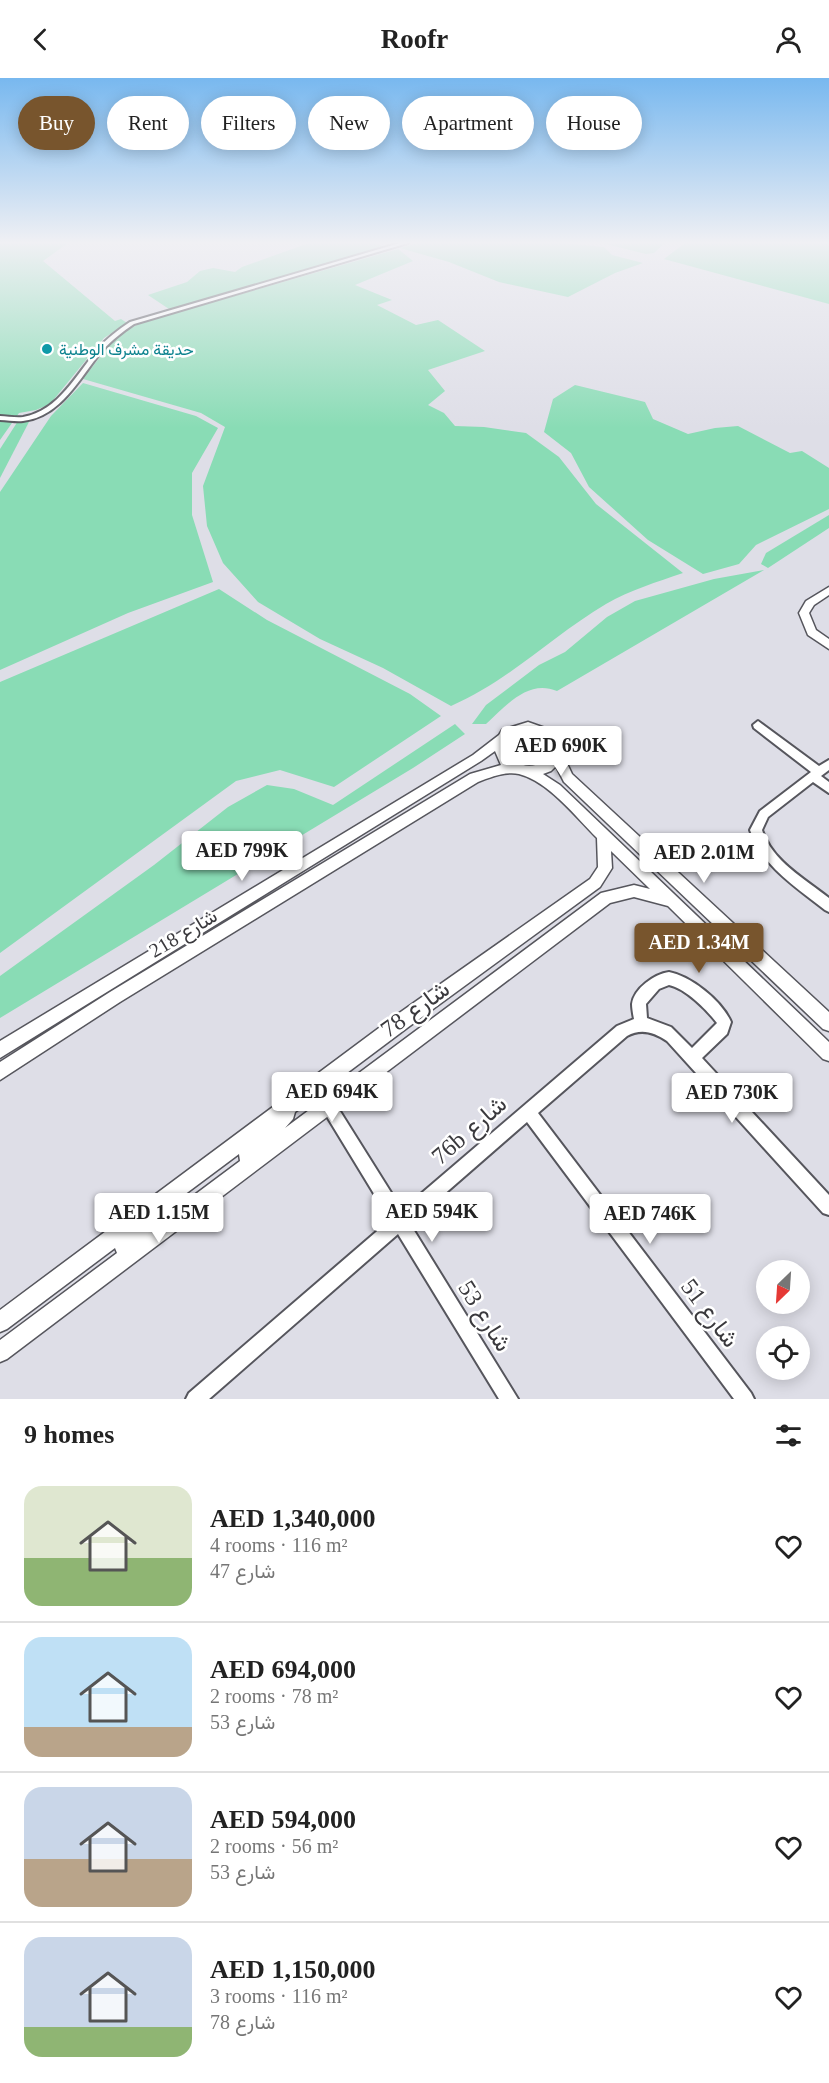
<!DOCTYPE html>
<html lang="en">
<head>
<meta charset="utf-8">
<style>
  :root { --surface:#fff; --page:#f2f2f2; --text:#222; --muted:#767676; --line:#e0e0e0; --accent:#78552d }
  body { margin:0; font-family:"Times New Roman",Vazirmatn,serif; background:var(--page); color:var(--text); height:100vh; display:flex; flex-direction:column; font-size:22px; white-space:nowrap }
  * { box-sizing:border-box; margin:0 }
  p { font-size:20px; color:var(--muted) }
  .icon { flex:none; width:33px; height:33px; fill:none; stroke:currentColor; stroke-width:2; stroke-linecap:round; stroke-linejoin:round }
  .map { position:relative; height:1321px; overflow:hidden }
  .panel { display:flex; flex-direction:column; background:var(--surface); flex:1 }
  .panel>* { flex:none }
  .guide { position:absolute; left:18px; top:18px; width:794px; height:54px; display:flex; gap:12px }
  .needle { width:39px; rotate:205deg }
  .tools { position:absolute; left:756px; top:1182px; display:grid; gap:12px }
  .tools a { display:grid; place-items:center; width:54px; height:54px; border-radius:50%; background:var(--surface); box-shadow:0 3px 15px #0003; font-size:30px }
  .price { position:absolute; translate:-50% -51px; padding:0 14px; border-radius:6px; background:#fff; color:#222; font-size:20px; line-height:39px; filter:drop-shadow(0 2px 3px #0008) }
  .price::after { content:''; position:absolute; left:50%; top:36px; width:18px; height:14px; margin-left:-9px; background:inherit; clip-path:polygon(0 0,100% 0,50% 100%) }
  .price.on { background:var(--accent); color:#fff }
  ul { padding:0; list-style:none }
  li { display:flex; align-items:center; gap:18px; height:150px; padding:0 24px }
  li+li { border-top:2px solid var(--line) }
  li span { display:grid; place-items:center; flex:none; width:168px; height:120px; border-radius:18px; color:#555 }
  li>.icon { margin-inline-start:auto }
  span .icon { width:72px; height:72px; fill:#fffc; stroke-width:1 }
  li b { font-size:26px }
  h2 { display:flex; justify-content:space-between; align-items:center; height:72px; padding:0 24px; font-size:26px }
  .tag { padding:0 21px; border-radius:27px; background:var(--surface); box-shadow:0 3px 15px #0003; font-size:21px; line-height:54px }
  .tag.on { background:var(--accent); color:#fff }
  header { display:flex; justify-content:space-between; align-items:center; height:78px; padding:0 24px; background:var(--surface); font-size:27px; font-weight:700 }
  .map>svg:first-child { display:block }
  .green { fill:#89dcb5 }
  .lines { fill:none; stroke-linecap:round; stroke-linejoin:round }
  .minor-casing { stroke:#56565d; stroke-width:4 }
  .tertiary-casing { stroke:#56565d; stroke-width:3 }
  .minor { fill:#fff; fill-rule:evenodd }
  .tertiary { fill:#fff; fill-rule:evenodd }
  .culture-dot { fill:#0f9aa8; stroke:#fff; stroke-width:2 }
  .labels { text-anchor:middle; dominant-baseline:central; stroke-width:5; stroke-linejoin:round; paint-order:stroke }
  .far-culture-label { font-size:16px; fill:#0d838f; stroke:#fff; text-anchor:start }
  .street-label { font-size:20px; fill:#3a393d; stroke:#fff }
  .near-street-label { font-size:24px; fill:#3a393d; stroke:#fff }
</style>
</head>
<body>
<header><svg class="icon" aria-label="back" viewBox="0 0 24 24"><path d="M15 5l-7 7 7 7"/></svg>Roofr<svg class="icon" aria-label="person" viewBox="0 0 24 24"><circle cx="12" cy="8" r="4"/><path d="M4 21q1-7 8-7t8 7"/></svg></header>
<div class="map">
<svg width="829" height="1321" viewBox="0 0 829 1321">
  <rect width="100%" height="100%" fill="#dedee7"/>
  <!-- green -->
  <g class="green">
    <path d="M0 165H68L43 183 115 243 121 241 127 245 104 260 50 326 36 332 19 335 0 362Z"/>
    <path d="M309 165H375L387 170 169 231 148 217 187 204 200 193 213 190 235 194 242 189Z"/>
    <path d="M417 165H566L604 169 612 177 643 185 615 195 568 219 499 204 449 184 400 170Z"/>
    <path d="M602 165H665L654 175 646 176Z"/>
    <path d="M685 165H829V226L664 181Z"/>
    <path d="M398 171 413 183 355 207 392 222 377 227 416 247 438 242 485 273 428 292 445 313 428 327 444 335 455 348 484 349 526 355 559 379 596 426 683 495C657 504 630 512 606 526 552 558 509 603 451 628L383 590 320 561 258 524 223 485 207 448 203 408 225 349 201 335 83 301 117 257 143 244Z"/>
    <path d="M83 305 196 338 218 350 192 395V437L213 504 128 535 0 592V414L51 338Z"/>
    <path d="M575 307 645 324 653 341 688 356 715 350 738 348 790 375 802 373 829 390V431L756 467 739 486 703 496 648 462 589 409 571 375 544 354 553 321Z"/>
    <path d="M30 342 0 400V371L18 343Z"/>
    <path d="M829 437V450L768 490 761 486 766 475Z"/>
    <path d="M764 492 557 613C528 601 507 627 486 646H472L486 627 539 587 565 574 607 539 635 523 714 501Z"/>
    <path d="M219 511 267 542 410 616 441 638 334 709 280 692 236 703 0 875V604Z"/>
    <path d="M455 646 465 656 413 690 0 940V898L154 787 228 729 267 707 294 711 333 727Z"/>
  </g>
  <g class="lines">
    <!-- minor casing -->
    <g class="minor-casing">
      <g id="minor">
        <path d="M400 165H408L134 246C122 254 112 262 102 273 80 299 61 339 23 343 16 344 8 342 0 342V338C7 338 16 340 23 339 59 333 77 295 98 271 107 260 118 252 130 244Z"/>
        <path d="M758 643 819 688 829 682V692L821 698 829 704V715L813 704 768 739 762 752C772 783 805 801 829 820V834L825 832C796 809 762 788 750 752L760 733 811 694 754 650 753 647Z"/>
        <path d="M669 894C691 898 722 923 731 944L727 956 702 980 829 1117V1137L823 1135 667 963C654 954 641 950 627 958L538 1035 751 1315 754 1321H734L527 1044 410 1146 518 1321H499L398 1156 209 1321H186L189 1315 390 1142 323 1032 321 1027 323 1022 328 1020 333 1022 402 1132 617 948 634 941C633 936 632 930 632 926 634 910 655 896 669 894ZM669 907C685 910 707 932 717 945L692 970 671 949 647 940 646 926 659 911Z"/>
      </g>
    </g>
    <!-- tertiary casing -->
    <g class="tertiary-casing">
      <g id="tertiary">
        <path d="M829 509V517L814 527 809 535 816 552 829 561V571L808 557 799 535 806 523Z"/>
        <path d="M528 644 545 650 555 656 560 664 563 677 572 696 829 934V953L823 951 564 704 556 688 551 693 543 696 560 707 829 964V983L823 981 668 828 634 819 610 825 7 1281 0 1284V1262L117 1175 115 1170 7 1251 0 1254V1232L395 938 590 801 598 789 597 760C576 739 548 703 519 696 506 693 491 699 478 704L120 924 0 1002V984L110 914 470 696 501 687 495 673 481 683 0 980V963L473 677 499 657 502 652ZM528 654 542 659 550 669V680C536 691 517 691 507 675L506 666 510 658ZM611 773 650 811 634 807 601 815 285 1050 293 1041 295 1034 407 950 600 809 612 790ZM239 1076 240 1083 181 1127 180 1120Z"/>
      </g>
    </g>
    <!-- minor -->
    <use href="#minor" class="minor"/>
    <!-- tertiary -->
    <use href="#tertiary" class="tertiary"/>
  </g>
  <!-- sky -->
  <linearGradient id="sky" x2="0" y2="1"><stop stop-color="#78b8ef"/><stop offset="0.47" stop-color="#f0f0f4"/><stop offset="1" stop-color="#f0f0f4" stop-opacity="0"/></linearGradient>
  <rect width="829" height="350" fill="url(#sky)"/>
  <!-- markers -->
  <circle class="culture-dot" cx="47" cy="271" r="6"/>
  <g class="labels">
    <!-- far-culture labels -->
    <g class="far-culture-label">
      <text x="59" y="271">حديقة مشرف الوطنية</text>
    </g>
    <!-- street labels -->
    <g class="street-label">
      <text transform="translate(183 855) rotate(-31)">شارع 218</text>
    </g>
    <!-- near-street labels -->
    <g class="near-street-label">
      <text transform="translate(415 931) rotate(-36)">شارع 78</text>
      <text transform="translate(469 1052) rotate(-41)">76b شارع</text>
      <text transform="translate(710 1235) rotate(53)">شارع 51</text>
      <text transform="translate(485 1238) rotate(58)">شارع 53</text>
    </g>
  </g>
</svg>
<div class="tools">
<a><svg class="needle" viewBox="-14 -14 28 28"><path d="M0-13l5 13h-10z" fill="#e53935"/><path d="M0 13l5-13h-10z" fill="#767676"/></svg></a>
<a><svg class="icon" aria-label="locate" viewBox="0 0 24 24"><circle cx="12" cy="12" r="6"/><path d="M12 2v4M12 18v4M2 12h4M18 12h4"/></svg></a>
</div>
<b class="price" style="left:561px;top:699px">AED 690K</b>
<b class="price" style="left:242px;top:804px">AED 799K</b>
<b class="price" style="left:704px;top:806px">AED 2.01M</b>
<b class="price on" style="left:699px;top:896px">AED 1.34M</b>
<b class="price" style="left:332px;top:1045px">AED 694K</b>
<b class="price" style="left:732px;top:1046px">AED 730K</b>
<b class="price" style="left:432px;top:1165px">AED 594K</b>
<b class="price" style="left:159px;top:1166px">AED 1.15M</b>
<b class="price" style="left:650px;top:1167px">AED 746K</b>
<div class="guide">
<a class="tag on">Buy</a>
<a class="tag">Rent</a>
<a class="tag">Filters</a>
<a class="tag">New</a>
<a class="tag">Apartment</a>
<a class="tag">House</a>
</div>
</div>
<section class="panel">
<h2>9 homes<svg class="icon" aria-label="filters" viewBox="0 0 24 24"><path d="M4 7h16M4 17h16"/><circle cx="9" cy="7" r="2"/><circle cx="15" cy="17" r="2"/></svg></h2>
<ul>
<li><span style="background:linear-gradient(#dfe7d0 60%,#8fb573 0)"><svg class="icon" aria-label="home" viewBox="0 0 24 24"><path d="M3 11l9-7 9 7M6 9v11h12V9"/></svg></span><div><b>AED 1,340,000</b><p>4 rooms · 116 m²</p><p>شارع 47</p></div><svg class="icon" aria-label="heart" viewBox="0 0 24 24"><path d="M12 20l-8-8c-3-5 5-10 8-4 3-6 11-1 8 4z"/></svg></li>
<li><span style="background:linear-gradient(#bfe0f5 75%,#b9a48a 0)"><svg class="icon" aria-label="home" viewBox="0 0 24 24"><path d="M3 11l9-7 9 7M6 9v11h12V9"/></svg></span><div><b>AED 694,000</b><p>2 rooms · 78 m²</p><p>شارع 53</p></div><svg class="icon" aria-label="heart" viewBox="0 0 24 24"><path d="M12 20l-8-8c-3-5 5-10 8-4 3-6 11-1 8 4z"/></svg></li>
<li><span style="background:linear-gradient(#c9d6e8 60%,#b9a48a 0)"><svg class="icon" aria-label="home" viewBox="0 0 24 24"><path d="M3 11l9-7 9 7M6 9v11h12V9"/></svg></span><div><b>AED 594,000</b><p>2 rooms · 56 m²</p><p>شارع 53</p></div><svg class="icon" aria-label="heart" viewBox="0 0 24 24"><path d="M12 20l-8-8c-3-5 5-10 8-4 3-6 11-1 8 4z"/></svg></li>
<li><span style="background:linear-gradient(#c9d6e8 75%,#8fb573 0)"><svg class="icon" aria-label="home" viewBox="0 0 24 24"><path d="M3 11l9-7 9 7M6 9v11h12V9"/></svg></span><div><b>AED 1,150,000</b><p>3 rooms · 116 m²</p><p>شارع 78</p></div><svg class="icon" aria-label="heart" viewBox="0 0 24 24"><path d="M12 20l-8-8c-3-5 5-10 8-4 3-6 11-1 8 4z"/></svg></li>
</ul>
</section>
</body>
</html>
